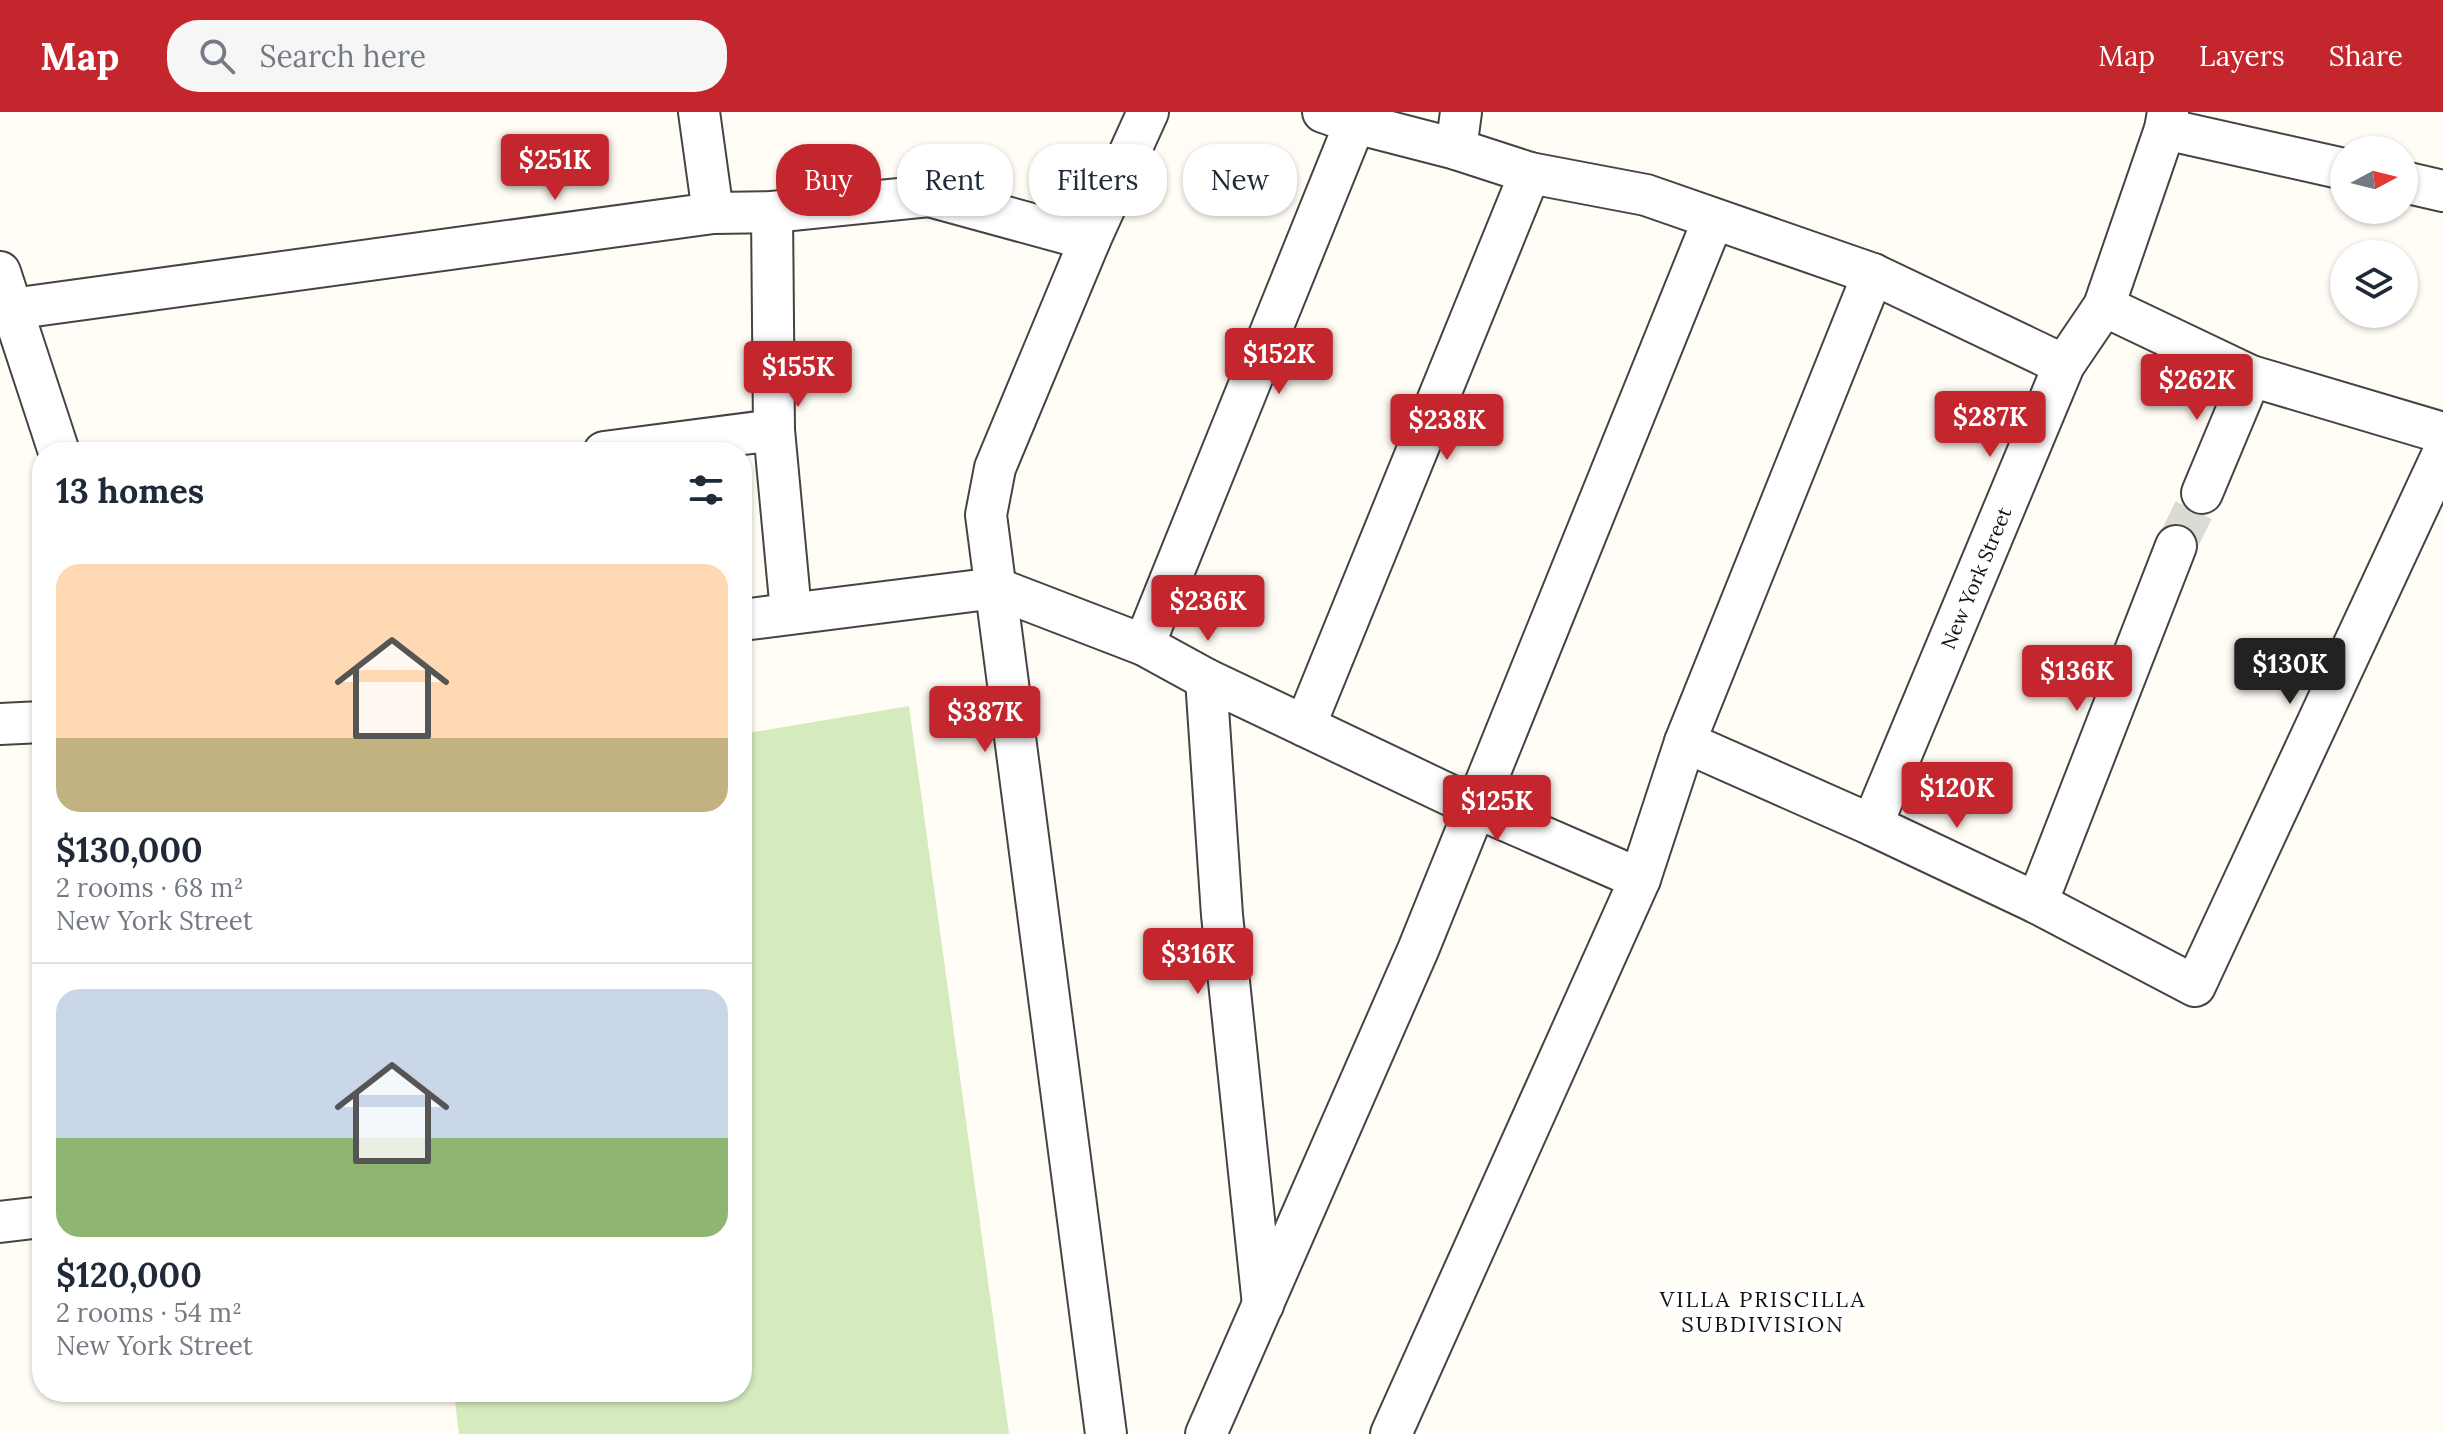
<!DOCTYPE html>
<html lang="en">
<head>
<meta charset="utf-8">
<style>
  :root { --surface:#fff; --page:#f6f6f7; --text:#1f2937; --muted:#747a83; --line:#e0e1e3; --accent:#c4262e }
  body { margin:0; font-family:Lora,serif; background:var(--page); color:var(--text); height:100vh; display:flex; flex-direction:column; font-size:30px; white-space:nowrap }
  * { box-sizing:border-box; margin:0 }
  p { font-size:26px; color:var(--muted) }
  .icon { flex:none; width:44px; height:44px; fill:none; stroke:currentColor; stroke-width:2; stroke-linecap:round; stroke-linejoin:round }
  .map { position:relative; flex:1; overflow:hidden }
  .details { position:absolute; left:32px; top:330px; width:720px; height:960px; display:flex; flex-direction:column; background:var(--surface); border-radius:32px; box-shadow:0 2px 6px #0004 }
  .details>* { flex:none }
  .banner { position:absolute; left:776px; top:32px; width:760px; height:72px; display:flex; gap:16px }
  .needle { width:52px; rotate:83deg }
  .tools { position:absolute; left:2330px; top:24px; display:grid; gap:16px }
  .tools a { display:grid; place-items:center; width:88px; height:88px; border-radius:50%; background:var(--surface); box-shadow:0 2px 6px #0004; font-size:40px }
  .price { position:absolute; translate:-50% -68px; padding:0 18px; border-radius:8px; background:var(--accent); color:#fff; font-size:26px; line-height:52px; filter:drop-shadow(0 2px 4px #0008) }
  .price::after { content:''; position:absolute; left:50%; top:48px; width:24px; height:18px; margin-left:-12px; background:inherit; clip-path:polygon(0 0,100% 0,50% 100%) }
  .price.active { background:#222; color:#fff }
  ul { padding:0; list-style:none }
  li { display:grid; align-content:center; gap:16px; height:424px; padding:0 24px }
  li+li { border-top:2px solid var(--line) }
  li span { display:grid; place-items:center; height:248px; border-radius:24px; color:#555 }
  li>.icon { margin-inline-start:auto }
  span .icon { width:144px; height:144px; fill:#fffc; stroke-width:1 }
  li b { font-size:34px }
  h2 { display:flex; justify-content:space-between; align-items:center; height:96px; padding:0 24px; font-size:34px }
  .tag { padding:0 28px; border-radius:32px; background:var(--surface); box-shadow:0 2px 6px #0004; font-size:28px; line-height:72px }
  .tag.active { background:var(--accent); color:#fff }
  header { display:flex; align-items:center; gap:48px; box-sizing:border-box; height:112px; padding:0 40px; background:var(--accent); color:#fff }
  header strong { font-size:38px }
  nav { display:flex; gap:44px; margin-inline-start:auto; font-size:28px }
  .search { width:560px; height:72px; background:var(--page); display:flex; align-items:center; gap:20px; box-sizing:border-box; padding:0 28px; border-radius:32px; color:var(--muted); font-size:30px }
  .map>svg:first-child { display:block }
  .green { fill:#d5ebbd }
  .lines { fill:none; stroke-linecap:round; stroke-linejoin:round }
  .minor-tunnel { stroke:#dbdad3; stroke-width:40; stroke-dasharray:40 20; stroke-linecap:butt }
  .minor-casing { stroke:#444; stroke-width:44 }
  .minor { stroke:#fff; stroke-width:40 }
  .labels { text-anchor:middle; dominant-baseline:central; stroke-width:8; stroke-linejoin:round; paint-order:stroke }
  .street-label { font-size:20px; fill:#111; stroke:#fff }
  .neighbourhood-label { font-size:22px; letter-spacing:2px; fill:#111; stroke:#fff }
</style>
</head>
<body>
<header>
<strong>Map</strong>
<div class="search"><svg class="icon" aria-label="search" viewBox="0 0 24 24"><circle cx="10" cy="10" r="6"/><path d="M15 15l6 6"/></svg>Search here</div>
<nav><a>Map</a><a>Layers</a><a>Share</a></nav>
</header>
<div class="map">
<svg width="2443" height="1322" viewBox="0 0 2443 1322">
  <rect width="100%" height="100%" fill="#fffdf5"/>
  <!-- green -->
  <path class="green" d="M909 594 1009 1322H459L454 1280H742V622Z"/>
  <g class="lines">
    <!-- minor-tunnel -->
    <path class="minor-tunnel" d="M2176 434 2202 381"/>
    <!-- minor casing -->
    <g class="minor-casing">
      <g id="minor">
        <path d="M699 0 713 101"/>
        <path d="M1323 0 1355 11 1456 37 1530 61 1646 83 1873 162 2064 253"/>
        <path d="M2165 17 2344 57"/>
        <path d="M1456 37 1461 0"/>
        <path d="M2404 70 2443 79"/>
        <path d="M772 100 774 318"/>
        <path d="M0 160 59 340"/>
        <path d="M2104 194 2251 264 2443 321"/>
        <path d="M12 197 713 101 772 100 929 84 1090 128"/>
        <path d="M604 340 774 318 791 500"/>
        <path d="M2202 381 2251 264"/>
        <path d="M742 508 996 476 1144 533 1206 567 1477 696 1640 767"/>
        <path d="M1144 533 1355 11"/>
        <path d="M1206 567 1222 803 1263 1193"/>
        <path d="M0 612 42 610"/>
        <path d="M1305 614 1530 61"/>
        <path d="M1685 630 1872 713 2037 791 2195 874 2443 341"/>
        <path id="s1" d="M1872 713 2064 253 2104 194 2165 17 2168 0"/>
        <path d="M2037 791 2176 434"/>
        <path d="M0 1110 42 1105"/>
        <path d="M1106 1322 986 403 995 356 1090 128 1148 0"/>
        <path d="M1206 1322 1418 838 1713 108"/>
        <path d="M1391 1322 1640 767 1685 630 1873 162"/>
      </g>
    </g>
    <!-- minor -->
    <use href="#minor" class="minor"/>
  </g>
  <g class="labels">
    <!-- street labels -->
    <g class="street-label">
      <text stroke="none"><textPath href="#s1" startOffset="268">New York Street</textPath></text>
    </g>
    <!-- neighbourhood labels -->
    <g class="neighbourhood-label">
      <text x="1763" y="1187">VILLA PRISCILLA<tspan x="1763" dy="25">SUBDIVISION</tspan></text>
    </g>
  </g>
</svg>
<div class="tools">
<a><svg class="needle" viewBox="-14 -14 28 28"><path d="M0-13l5 13h-10z" fill="#e53935"/><path d="M0 13l5-13h-10z" fill="#747a83"/></svg></a>
<a><svg class="icon" aria-label="layers" viewBox="0 0 24 24"><path d="M12 4l9 5-9 5-9-5zM3 14l9 5 9-5"/></svg></a>
</div>
<b class="price" style="left:555px;top:90px">$251K</b>
<b class="price" style="left:1279px;top:284px">$152K</b>
<b class="price" style="left:798px;top:297px">$155K</b>
<b class="price" style="left:2197px;top:310px">$262K</b>
<b class="price" style="left:1990px;top:347px">$287K</b>
<b class="price" style="left:1447px;top:350px">$238K</b>
<b class="price" style="left:1208px;top:531px">$236K</b>
<b class="price active" style="left:2290px;top:594px">$130K</b>
<b class="price" style="left:2077px;top:601px">$136K</b>
<b class="price" style="left:985px;top:642px">$387K</b>
<b class="price" style="left:1957px;top:718px">$120K</b>
<b class="price" style="left:1497px;top:731px">$125K</b>
<b class="price" style="left:1198px;top:884px">$316K</b>
<div class="banner">
<a class="tag active">Buy</a>
<a class="tag">Rent</a>
<a class="tag">Filters</a>
<a class="tag">New</a>
</div>
<section class="details">
<h2>13 homes<svg class="icon" aria-label="filters" viewBox="0 0 24 24"><path d="M4 7h16M4 17h16"/><circle cx="9" cy="7" r="2"/><circle cx="15" cy="17" r="2"/></svg></h2>
<ul>
<li><span style="background:linear-gradient(#ffd9b3 70%,#c2b280 0)"><svg class="icon" aria-label="home" viewBox="0 0 24 24"><path d="M3 11l9-7 9 7M6 9v11h12V9"/></svg></span><div><b>$130,000</b><p>2 rooms · 68 m²</p><p>New York Street</p></div></li>
<li><span style="background:linear-gradient(#c9d6e8 60%,#8fb573 0)"><svg class="icon" aria-label="home" viewBox="0 0 24 24"><path d="M3 11l9-7 9 7M6 9v11h12V9"/></svg></span><div><b>$120,000</b><p>2 rooms · 54 m²</p><p>New York Street</p></div></li>
</ul>
</section>
</div>
</body>
</html>
